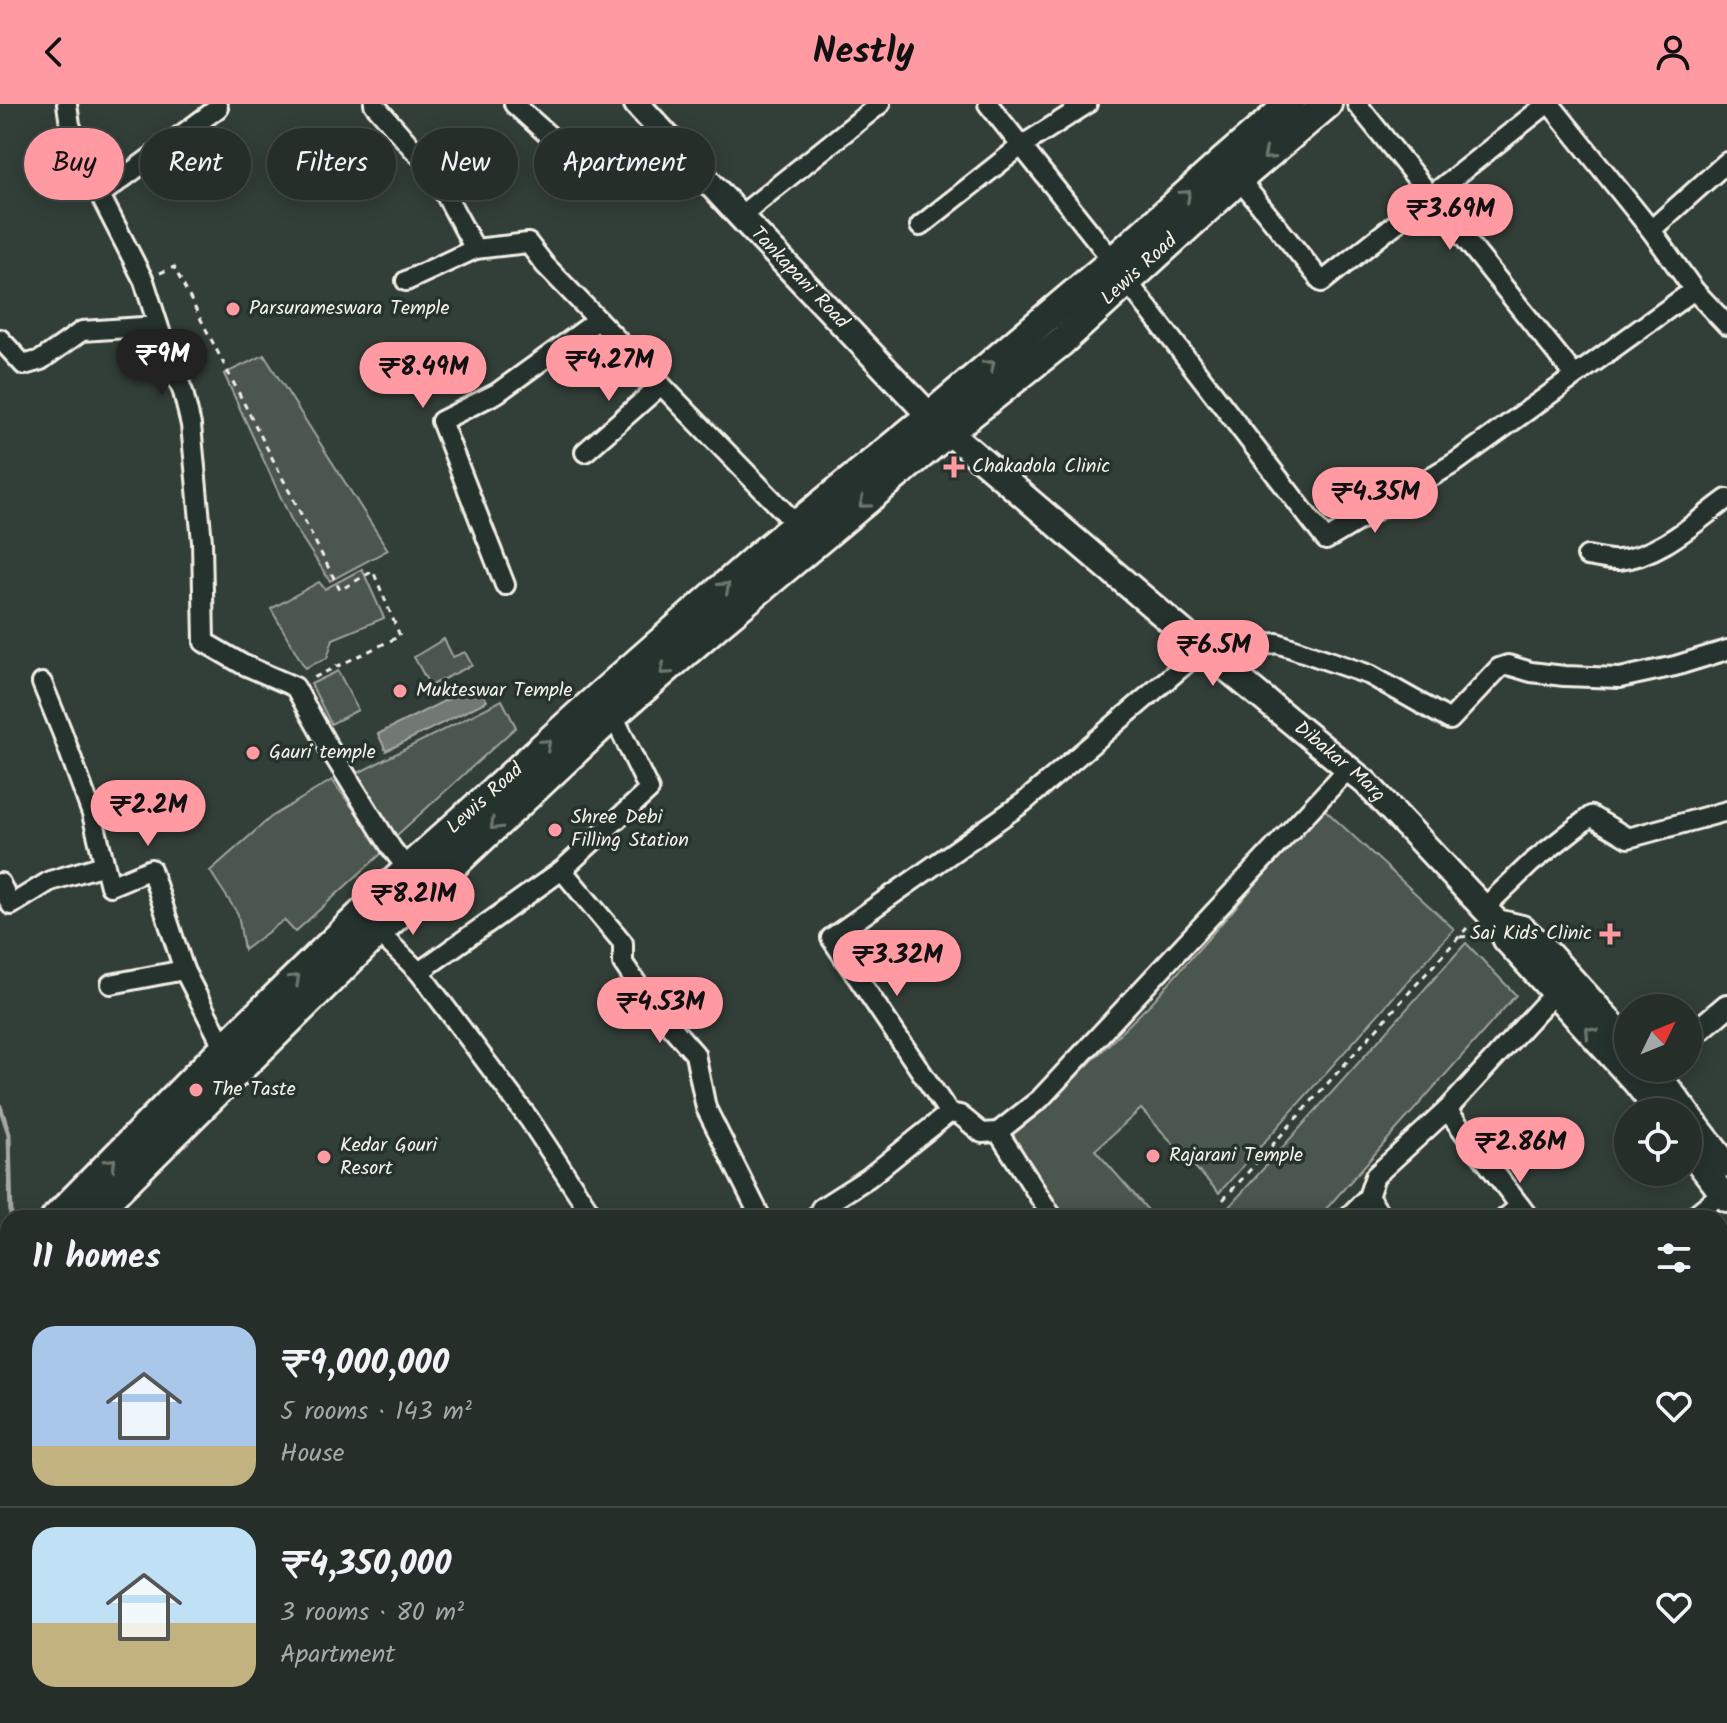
<!DOCTYPE html>
<html lang="en">
<head>
<meta charset="utf-8">
<style>
  :root { --surface:#262e2a; --page:#323a36; --text:#f1f3f6; --muted:#a4a8a8; --line:#424a47; --accent:#ff9aa2 }
  body { margin:0; font-family:Kalam,sans-serif; background:var(--page); color:var(--text); height:100vh; display:flex; flex-direction:column; font-size:30px; white-space:nowrap }
  * { box-sizing:border-box; margin:0 }
  p { font-size:26px; color:var(--muted) }
  .icon { flex:none; width:44px; height:44px; fill:none; stroke:currentColor; stroke-width:2; stroke-linecap:round; stroke-linejoin:round }
  .map { position:relative; flex:1; overflow:hidden }
  .panel { position:absolute; left:0px; top:1106px; width:1728px; height:514px; display:flex; flex-direction:column; background:var(--surface); border-radius:24px 24px 0 0; box-shadow:0 4px 20px #0003,0 0 0 2px var(--line) }
  .panel>* { flex:none }
  .guide { position:absolute; left:24px; top:24px; width:800px; height:72px; display:flex; gap:16px }
  .needle { width:52px; rotate:47deg }
  .buttons { position:absolute; left:1614px; top:890px; display:grid; gap:16px }
  .buttons a { display:grid; place-items:center; width:88px; height:88px; border-radius:50%; background:var(--surface); box-shadow:0 4px 20px #0003,0 0 0 2px var(--line); font-size:40px }
  .price { position:absolute; translate:-50% -68px; padding:0 18px; border-radius:28px; background:var(--accent); color:#111; font-size:26px; line-height:52px; filter:drop-shadow(0 2px 4px #0008) }
  .price::after { content:''; position:absolute; left:50%; top:48px; width:24px; height:18px; margin-left:-12px; background:inherit; clip-path:polygon(0 0,100% 0,50% 100%) }
  .price.active { background:#222; color:#fff }
  ul { padding:0; list-style:none }
  li { display:flex; align-items:center; gap:24px; height:200px; padding:0 32px }
  li+li { border-top:2px solid var(--line) }
  li span { display:grid; place-items:center; flex:none; width:224px; height:160px; border-radius:24px; color:#555 }
  li>.icon { margin-inline-start:auto }
  span .icon { width:96px; height:96px; fill:#fffc; stroke-width:1 }
  li b { font-size:34px }
  h2 { display:flex; justify-content:space-between; align-items:center; height:96px; padding:0 32px; font-size:34px }
  .pill { padding:0 28px; border-radius:36px; background:var(--surface); box-shadow:0 4px 20px #0003,0 0 0 2px var(--line); font-size:28px; line-height:72px }
  .pill.active { background:var(--accent); color:#111 }
  header { display:flex; justify-content:space-between; align-items:center; height:104px; padding:0 32px; background:var(--accent); color:#111; font-size:36px; font-weight:700 }
  .map>svg:first-child { display:block }
  .green { fill:#4c564f; stroke:#a0a49c; stroke-width:2 }
  .water { fill:#727972; stroke:#a6a9a1; stroke-width:2 }
  .lines { fill:none; stroke-linecap:round; stroke-linejoin:round }
  .stream { stroke:#a6a9a1; stroke-width:5 }
  .canal { stroke:#727972; stroke-width:18 }
  .minor-casing { stroke:#f4f1e8; stroke-width:24 }
  .tertiary-casing { stroke:#f4f1e8; stroke-width:28 }
  .secondary-casing { stroke:#f4f1e8; stroke-width:30 }
  .primary-casing { stroke:#f4f1e8; stroke-width:34 }
  .path { stroke:#f4f1e8; stroke-width:3; stroke-dasharray:6 6; stroke-linecap:butt }
  .minor { stroke:#26332d; stroke-width:18 }
  .tertiary { stroke:#26332d; stroke-width:22 }
  .secondary { stroke:#26332d; stroke-width:24 }
  .primary { stroke:#26332d; stroke-width:28 }
  .oneway { stroke:#6e766e }
  .poi-dot { fill:#ff9aa2; stroke:#26332d; stroke-width:3 }
  .labels { text-anchor:middle; dominant-baseline:central; stroke-width:7; stroke-linejoin:round; paint-order:stroke }
  .street-label { font-size:20px; fill:#f4f1e8; stroke:#26332d }
  .poi-label { font-size:20px; fill:#f4f1e8; stroke:#26332d; text-anchor:start }
</style>
</head>
<body>
<header><svg class="icon" aria-label="back" viewBox="0 0 24 24"><path d="M15 5l-7 7 7 7"/></svg>Nestly<svg class="icon" aria-label="person" viewBox="0 0 24 24"><circle cx="12" cy="8" r="4"/><path d="M4 21q1-7 8-7t8 7"/></svg></header>
<div class="map">
<svg width="1727" height="1619" viewBox="0 0 1727 1619">
  <rect width="100%" height="100%" fill="#323e38"/>
  <filter id="ink" filterUnits="userSpaceOnUse"><feTurbulence type="fractalNoise" baseFrequency=".0125" numOctaves="2"/><feDisplacementMap in="SourceGraphic" scale="16" xChannelSelector="R" yChannelSelector="G"/><feConvolveMatrix kernelMatrix="1 2 1 2 8 2 1 2 1" color-interpolation-filters="sRGB"/></filter>
  <g filter="url(#ink)">
    <!-- green -->
    <g class="green">
      <path d="M264 251 388 446 330 477 294 422 224 270Z"/>
      <path d="M362 465 384 514 333 535 327 554 305 564 271 505 319 478 325 485Z"/>
      <path d="M444 535 453 553 465 548 472 561 430 582 414 553Z"/>
      <path d="M338 567 358 606 331 620 311 580Z"/>
      <path d="M502 596 516 623 396 732 358 669Z"/>
      <path d="M332 676 384 747 295 828 284 816 244 846 238 810 210 767 271 713Z"/>
      <path d="M1323 704 1454 825 1219 1089 1141 1005 1095 1046 1155 1114H1062L1011 1030 1036 1012 1153 897Z"/>
      <path d="M1466 839 1516 891 1318 1114H1219Z"/>
    </g>
    <!-- water -->
    <path class="water" d="M478 580 487 597 386 647 378 630Z"/>
    <g class="lines">
      <!-- stream -->
      <g class="stream">
        <path d="M0 1002 9 1030 11 1114"/>
        <path d="M0 1141 8 1133"/>
        <path d="M0 1428 8 1425"/>
      </g>
      <!-- canal -->
      <g class="canal">
        <path d="M1720 1445 1727 1442"/>
        <path d="M609 1619 691 1612"/>
      </g>
      <!-- minor casing -->
      <g class="minor-casing">
        <g id="minor">
          <path d="M67 0 70 21 100 91 144 177 166 246 183 288 191 321 202 438 204 538 242 560 295 583 329 644 392 745 408 765"/>
          <path d="M374 0 414 46 429 60 475 145 528 139 545 161 797 421"/>
          <path d="M514 0 587 66"/>
          <path d="M988 0 1113 157"/>
          <path d="M1357 0 1574 271"/>
          <path d="M1550 0 1651 126 1694 186 1727 221"/>
          <path d="M1239 75 1322 178 1547 0"/>
          <path d="M100 91 218 4"/>
          <path d="M740 112 880 0"/>
          <path d="M920 122 1021 42 1087 0"/>
          <path d="M1651 126 1727 58"/>
          <path d="M406 177 475 145"/>
          <path d="M1127 177 1326 436 1456 358 1694 186"/>
          <path d="M0 235 24 261 41 256 82 227 158 222"/>
          <path d="M585 348 661 281"/>
          <path d="M1587 452C1596 453 1608 457 1618 456 1659 453 1695 418 1727 395"/>
          <path d="M505 481 441 317 497 289 598 216"/>
          <path d="M1208 549 1277 539 1370 571 1450 616 1499 564 1508 561 1531 568 1564 572 1620 574 1675 562 1727 546"/>
          <path d="M42 579 62 628 92 710 110 782 151 765 184 866 224 944 232 946"/>
          <path d="M562 766 623 839V859L648 896 695 950 706 1004 761 1114"/>
          <path d="M0 779 11 801 50 777 104 761"/>
          <path d="M1484 804 1531 759 1591 712 1628 734 1727 707"/>
          <path d="M378 828 419 868"/>
          <path d="M111 880 184 866"/>
          <path d="M1447 1006 1520 1102"/>
          <path d="M998 1028 1040 995 1348 665"/>
          <path d="M1368 1093 1383 1114"/>
          <path d="M594 1114 529 1015 419 868 562 766 649 686 613 611"/>
          <path d="M816 1114 821 1104 868 1074 949 1009"/>
          <path d="M1053 1114 998 1028 982 1029 960 1011 949 1009 831 834 1024 698 1203 545"/>
          <path d="M1347 1114 1368 1093 1375 1072 1447 1006 1555 888"/>
          <path d="M1505 1114 1520 1102 1529 1114"/>
          <path d="M1691 1114 1722 1089"/>
          <path d="M1720 1326 1727 1322"/>
          <path d="M1720 1525 1727 1522"/>
          <path d="M1190 1612 1217 1619"/>
          <path d="M1616 1612 1617 1619"/>
          <path d="M1083 1619 1139 1612"/>
          <path d="M1467 1619 1492 1612"/>
        </g>
      </g>
      <!-- tertiary casing -->
      <g class="tertiary-casing">
        <g id="tertiary">
          <path d="M1688 935 1727 902"/>
          <path d="M1720 1406 1727 1402"/>
          <path d="M95 1619 164 1612"/>
        </g>
      </g>
      <!-- secondary casing -->
      <g class="secondary-casing">
        <g id="secondary">
          <path id="s1" d="M637 0 740 112 930 312 1203 545 1366 679 1497 818 1506 836 1636 979 1659 1008"/>
          <path d="M1497 818 1522 824 1538 838 1628 937"/>
          <path d="M1653 964 1686 1008"/>
          <path d="M1688 1011 1727 1061"/>
          <path d="M1688 1045 1727 1095"/>
        </g>
      </g>
      <!-- primary casing -->
      <g class="primary-casing">
        <g id="primary">
          <path id="s2" d="M56 1114 224 944 408 765 603 589 760 451 930 312 1113 157 1224 57 1290 0"/>
          <path id="s3" d="M89 1114 378 828 440 773 613 611 717 521 949 327 1061 238 1239 75 1327 0"/>
          <path d="M0 1170 8 1162"/>
          <path d="M0 1205 8 1196"/>
        </g>
      </g>
      <!-- path -->
      <g class="path">
        <path d="M160 169 174 163 340 486 373 467 400 532 309 576"/>
        <path d="M1460 833 1475 832V827"/>
        <path d="M1223 1096 1467 824"/>
      </g>
      <!-- minor -->
      <use href="#minor" class="minor"/>
      <!-- tertiary -->
      <use href="#tertiary" class="tertiary"/>
      <!-- secondary -->
      <use href="#secondary" class="secondary"/>
      <!-- primary -->
      <use href="#primary" class="primary"/>
    </g>
    <!-- one-way arrows -->
    <defs><path id="oneway-chevron" d="M-2-3.5L2.5 0L-2 3.5" fill="none" stroke-width="1.6" stroke-linecap="round" stroke-linejoin="round" transform="scale(2)"/></defs>
    <g class="oneway">
      <use href="#oneway-chevron" transform="translate(1268 51) rotate(139)"/>
      <use href="#oneway-chevron" transform="translate(1186 91) rotate(-42)"/>
      <use href="#oneway-chevron" transform="translate(990 261) rotate(-40)"/>
      <use href="#oneway-chevron" transform="translate(864 399) rotate(140)"/>
      <use href="#oneway-chevron" transform="translate(725 483) rotate(-41)"/>
      <use href="#oneway-chevron" transform="translate(665 566) rotate(139)"/>
      <use href="#oneway-chevron" transform="translate(546 640) rotate(-42)"/>
      <use href="#oneway-chevron" transform="translate(495 721) rotate(136)"/>
      <use href="#oneway-chevron" transform="translate(295 875) rotate(-44)"/>
      <use href="#oneway-chevron" transform="translate(1590 928) rotate(-132)"/>
      <use href="#oneway-chevron" transform="translate(111 1059) rotate(-45)"/>
    </g>
  </g>
  <!-- markers -->
  <g class="poi-dot">
    <circle cx="233" cy="205" r="8"/>
    <path d="M950 351h8v8h8v8h-8v8h-8v-8h-8v-8h8z"/>
    <circle cx="400" cy="587" r="8"/>
    <circle cx="253" cy="649" r="8"/>
    <circle cx="555" cy="726" r="8"/>
    <path d="M1606 818h8v8h8v8h-8v8h-8v-8h-8v-8h8z"/>
    <circle cx="196" cy="986" r="8"/>
    <circle cx="1153" cy="1052" r="8"/>
    <circle cx="324" cy="1053" r="8"/>
  </g>
  <g class="labels">
    <!-- street labels -->
    <g class="street-label">
      <text stroke="none"><textPath href="#s3" startOffset="1416">Lewis Road</textPath></text>
      <text stroke="none"><textPath href="#s1" startOffset="238">Tankapani Road</textPath></text>
      <text stroke="none"><textPath href="#s1" startOffset="964">Dibakar Marg</textPath></text>
      <text stroke="none"><textPath href="#s2" startOffset="600">Lewis Road</textPath></text>
    </g>
    <!-- poi labels -->
    <g class="poi-label">
      <text x="249" y="205">Parsurameswara Temple</text>
      <text x="972" y="363">Chakadola Clinic</text>
      <text x="416" y="587">Mukteswar Temple</text>
      <text x="269" y="649">Gauri temple</text>
      <text x="571" y="714">Shree Debi<tspan x="571" dy="23">Filling Station</tspan></text>
      <text x="1592" y="830" text-anchor="end">Sai Kids Clinic</text>
      <text x="212" y="986">The Taste</text>
      <text x="340" y="1042">Kedar Gouri<tspan x="340" dy="23">Resort</tspan></text>
      <text x="1169" y="1052">Rajarani Temple</text>
    </g>
  </g>
</svg>
<div class="buttons">
<a><svg class="needle" viewBox="-14 -14 28 28"><path d="M0-13l5 13h-10z" fill="#e53935"/><path d="M0 13l5-13h-10z" fill="#a4a8a8"/></svg></a>
<a><svg class="icon" aria-label="locate" viewBox="0 0 24 24"><circle cx="12" cy="12" r="6"/><path d="M12 2v4M12 18v4M2 12h4M18 12h4"/></svg></a>
</div>
<b class="price" style="left:1450px;top:148px">₹3.69M</b>
<b class="price active" style="left:162px;top:293px">₹9M</b>
<b class="price" style="left:609px;top:299px">₹4.27M</b>
<b class="price" style="left:423px;top:306px">₹8.49M</b>
<b class="price" style="left:1375px;top:431px">₹4.35M</b>
<b class="price" style="left:1213px;top:584px">₹6.5M</b>
<b class="price" style="left:148px;top:744px">₹2.2M</b>
<b class="price" style="left:413px;top:833px">₹8.21M</b>
<b class="price" style="left:897px;top:894px">₹3.32M</b>
<b class="price" style="left:660px;top:941px">₹4.53M</b>
<b class="price" style="left:1520px;top:1081px">₹2.86M</b>
<div class="guide">
<a class="pill active">Buy</a>
<a class="pill">Rent</a>
<a class="pill">Filters</a>
<a class="pill">New</a>
<a class="pill">Apartment</a>
</div>
<section class="panel">
<h2>11 homes<svg class="icon" aria-label="filters" viewBox="0 0 24 24"><path d="M4 7h16M4 17h16"/><circle cx="9" cy="7" r="2"/><circle cx="15" cy="17" r="2"/></svg></h2>
<ul>
<li><span style="background:linear-gradient(#a9c7e8 75%,#c2b280 0)"><svg class="icon" aria-label="home" viewBox="0 0 24 24"><path d="M3 11l9-7 9 7M6 9v11h12V9"/></svg></span><div><b>₹9,000,000</b><p>5 rooms · 143 m²</p><p>House</p></div><svg class="icon" aria-label="heart" viewBox="0 0 24 24"><path d="M12 20l-8-8c-3-5 5-10 8-4 3-6 11-1 8 4z"/></svg></li>
<li><span style="background:linear-gradient(#bfe0f5 60%,#c2b280 0)"><svg class="icon" aria-label="home" viewBox="0 0 24 24"><path d="M3 11l9-7 9 7M6 9v11h12V9"/></svg></span><div><b>₹4,350,000</b><p>3 rooms · 80 m²</p><p>Apartment</p></div><svg class="icon" aria-label="heart" viewBox="0 0 24 24"><path d="M12 20l-8-8c-3-5 5-10 8-4 3-6 11-1 8 4z"/></svg></li>
</ul>
</section>
</div>
</body>
</html>
